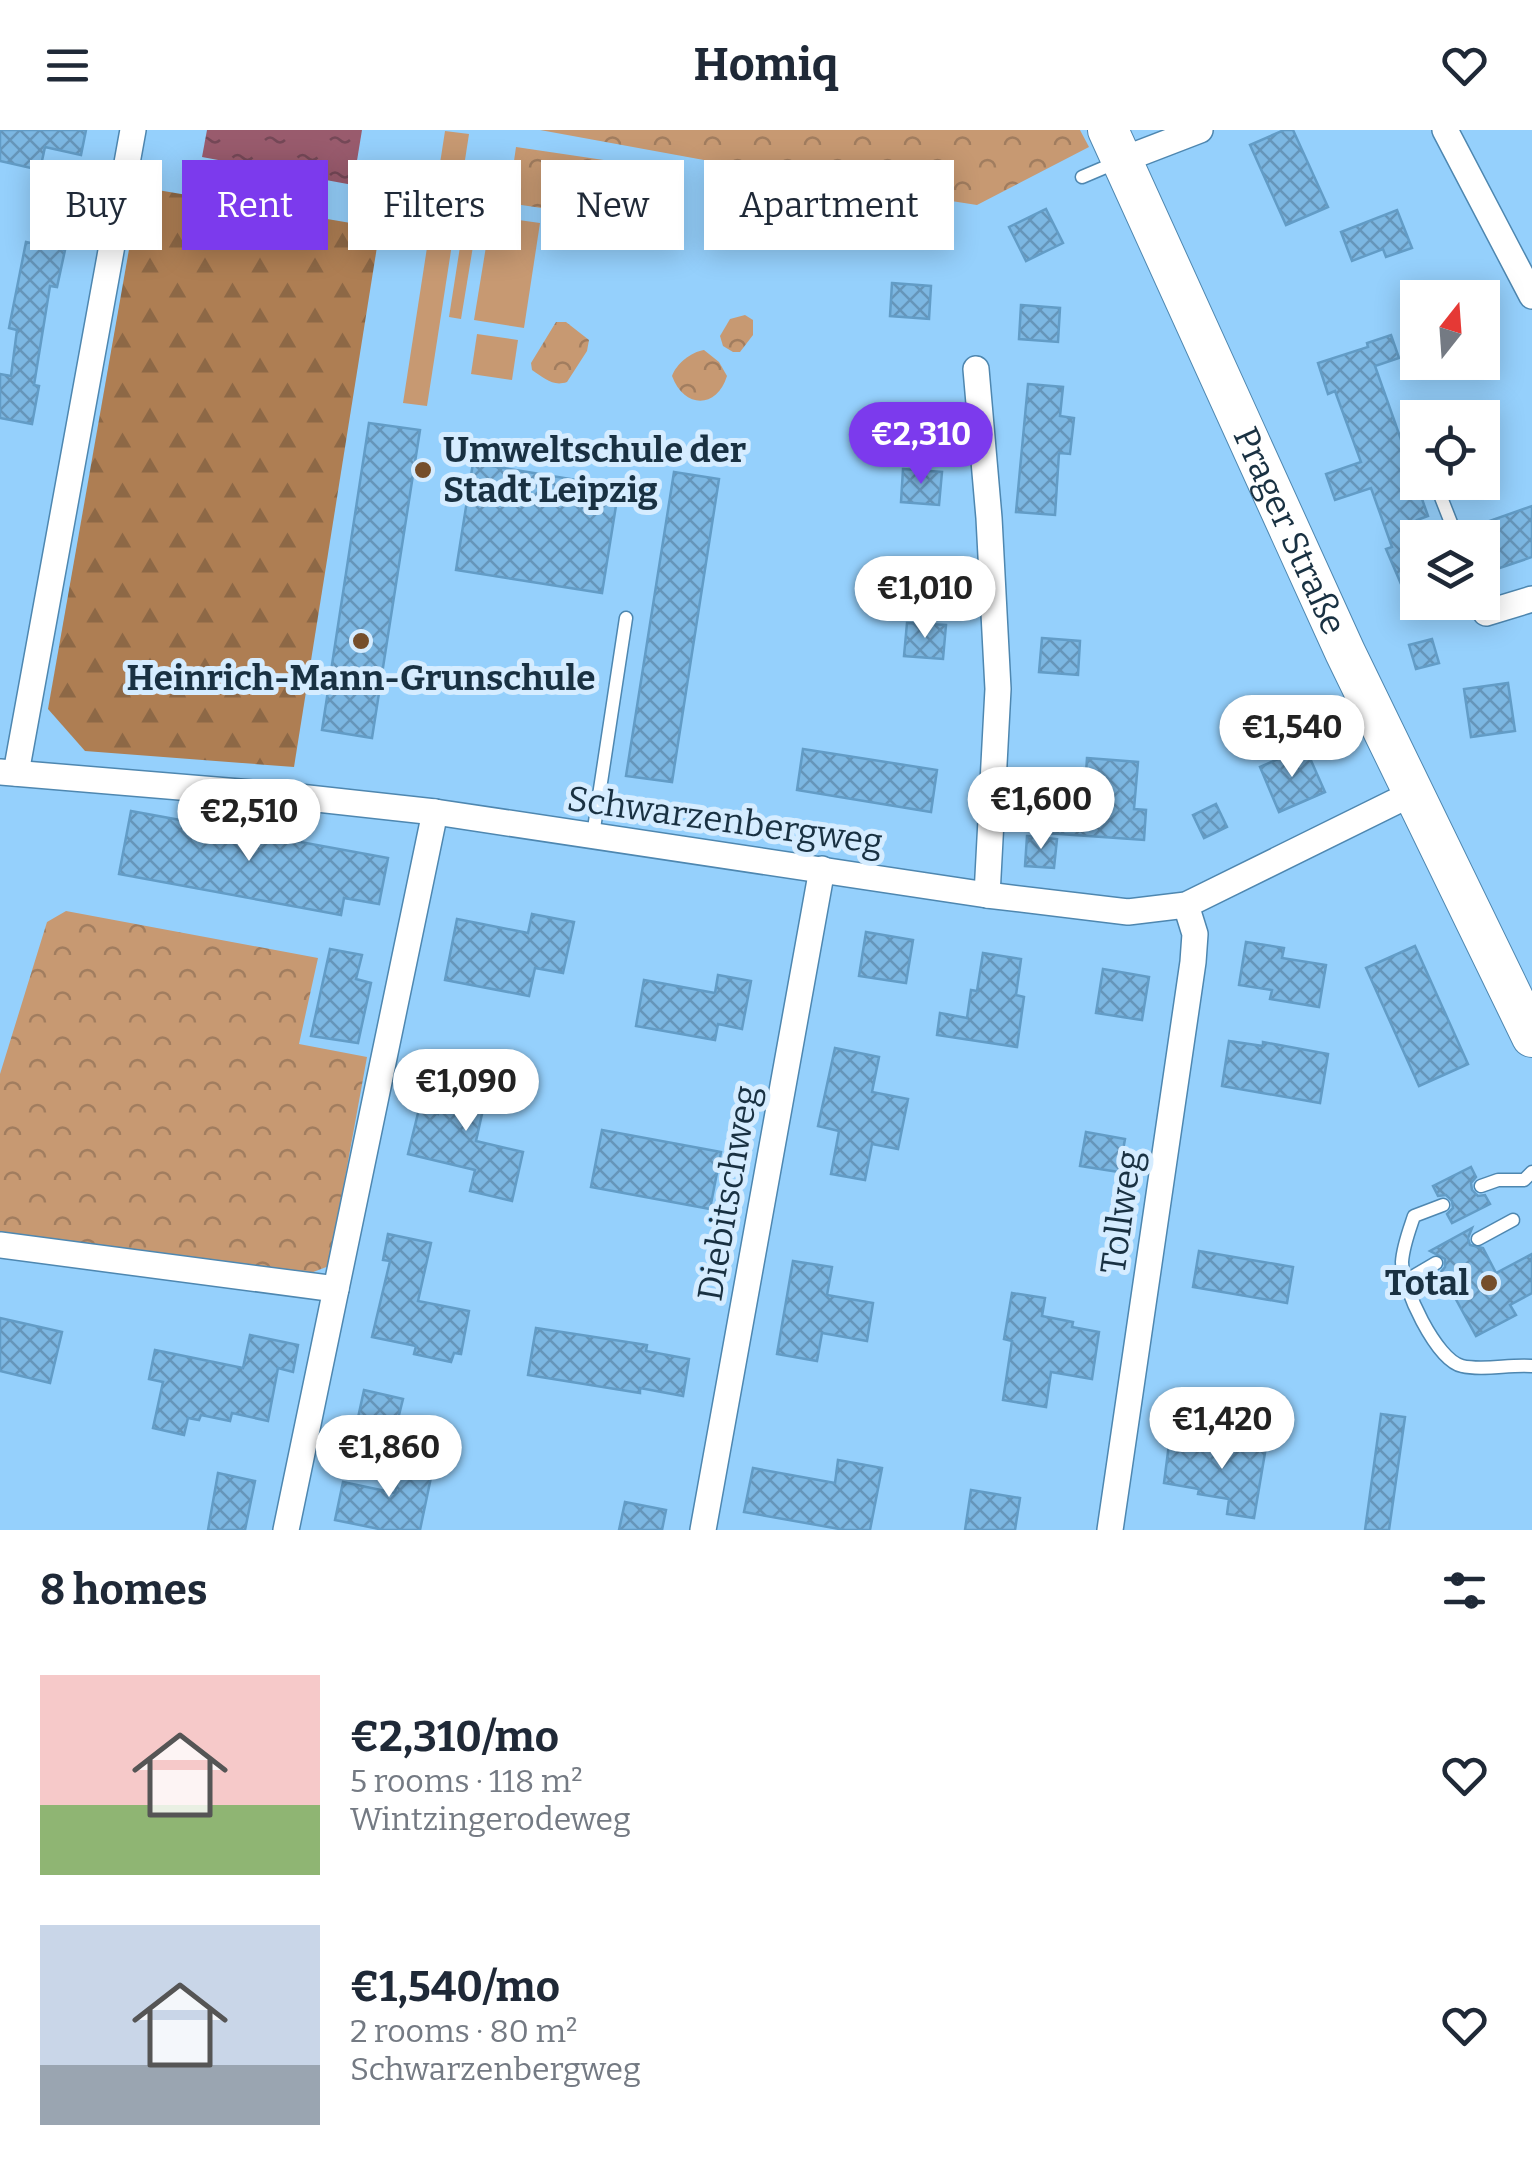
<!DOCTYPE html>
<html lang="en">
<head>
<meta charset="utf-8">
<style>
  :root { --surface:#fff; --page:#f2f2f3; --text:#1f2937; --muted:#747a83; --accent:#7c3aed }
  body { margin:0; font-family:Bitter,serif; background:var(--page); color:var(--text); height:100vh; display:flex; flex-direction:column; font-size:38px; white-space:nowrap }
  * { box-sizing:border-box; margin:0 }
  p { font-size:32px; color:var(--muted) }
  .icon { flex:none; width:55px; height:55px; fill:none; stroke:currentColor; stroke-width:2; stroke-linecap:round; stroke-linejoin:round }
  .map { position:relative; height:1400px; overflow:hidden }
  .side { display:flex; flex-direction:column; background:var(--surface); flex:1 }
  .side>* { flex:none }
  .top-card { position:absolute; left:30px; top:30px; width:1000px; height:90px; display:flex; gap:20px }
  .needle { width:65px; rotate:17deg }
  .tools { position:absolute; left:1400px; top:150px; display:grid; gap:20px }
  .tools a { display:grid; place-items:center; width:100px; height:100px; border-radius:0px; background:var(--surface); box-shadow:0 5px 25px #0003; font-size:50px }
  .price { position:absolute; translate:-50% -85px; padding:0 22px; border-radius:35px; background:#fff; color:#222; font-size:32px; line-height:65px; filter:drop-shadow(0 2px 5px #0008) }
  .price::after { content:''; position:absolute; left:50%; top:60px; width:30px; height:22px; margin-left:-15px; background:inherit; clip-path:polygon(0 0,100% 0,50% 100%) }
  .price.active { background:var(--accent); color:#fff }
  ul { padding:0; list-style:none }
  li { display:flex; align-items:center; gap:30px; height:250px; padding:0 40px }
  li span { display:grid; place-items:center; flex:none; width:280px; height:200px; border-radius:0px; color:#555 }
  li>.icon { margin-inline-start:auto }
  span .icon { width:120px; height:120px; fill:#fffc; stroke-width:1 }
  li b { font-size:42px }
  h2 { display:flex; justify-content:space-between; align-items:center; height:120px; padding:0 40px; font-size:42px }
  .tag { padding:0 35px; border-radius:0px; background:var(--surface); box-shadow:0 5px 25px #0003; font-size:35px; line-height:90px }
  .tag.active { background:var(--accent); color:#fff }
  header { display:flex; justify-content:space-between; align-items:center; height:130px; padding:0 40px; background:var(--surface); font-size:45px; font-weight:700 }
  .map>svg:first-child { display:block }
  .grass { fill:#c79972 }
  .forest { fill:url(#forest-firs) }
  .park { fill:url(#park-crowns) }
  .water { fill:url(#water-ripples) }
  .building { fill:url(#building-cross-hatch); stroke:#629cc6; stroke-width:2.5 }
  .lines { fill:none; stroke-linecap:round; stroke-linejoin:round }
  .lane-casing { stroke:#4e87b0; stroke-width:15 }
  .street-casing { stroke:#4e87b0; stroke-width:28 }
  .primary-casing { stroke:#4e87b0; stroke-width:42 }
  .lane { stroke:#fff; stroke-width:12 }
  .street { stroke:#fff; stroke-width:25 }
  .primary { stroke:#fff; stroke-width:40 }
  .poi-dot { fill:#754e2b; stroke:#d5ecff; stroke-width:4 }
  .labels { text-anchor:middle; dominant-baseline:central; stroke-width:10; stroke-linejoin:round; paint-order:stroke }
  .poi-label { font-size:35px; font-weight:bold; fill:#193142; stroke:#d5ecff; text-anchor:start }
  .street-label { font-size:35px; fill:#193142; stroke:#d5ecff }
</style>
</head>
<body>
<header><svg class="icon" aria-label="menu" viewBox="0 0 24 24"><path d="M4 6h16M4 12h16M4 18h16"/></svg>Homiq<svg class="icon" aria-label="heart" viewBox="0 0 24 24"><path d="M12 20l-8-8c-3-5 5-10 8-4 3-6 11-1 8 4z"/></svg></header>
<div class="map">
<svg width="1532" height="1400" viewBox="0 0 1532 1400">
  <defs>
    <pattern id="forest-firs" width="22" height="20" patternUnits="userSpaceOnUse" patternTransform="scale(2.5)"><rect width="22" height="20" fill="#ae7e53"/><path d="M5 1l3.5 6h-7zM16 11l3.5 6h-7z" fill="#8d6846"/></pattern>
    <pattern id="park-crowns" width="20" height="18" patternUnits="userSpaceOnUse" patternTransform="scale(2.5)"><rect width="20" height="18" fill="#c79972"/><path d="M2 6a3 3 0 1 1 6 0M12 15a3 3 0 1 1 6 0" fill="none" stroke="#a17d5f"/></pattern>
    <pattern id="water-ripples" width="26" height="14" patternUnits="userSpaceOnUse" patternTransform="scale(2.5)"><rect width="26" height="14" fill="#995b6d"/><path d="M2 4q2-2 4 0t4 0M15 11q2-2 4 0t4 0" fill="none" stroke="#754857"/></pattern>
    <pattern id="building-cross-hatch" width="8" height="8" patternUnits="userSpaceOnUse" patternTransform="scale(2.5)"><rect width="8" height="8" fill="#7cb7e2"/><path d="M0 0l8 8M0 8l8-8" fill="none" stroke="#6595b9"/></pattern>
  </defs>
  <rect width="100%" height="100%" fill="#95d0fc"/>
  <!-- grass -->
  <g class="grass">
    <path d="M445 1 469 4 427 276 403 273Z"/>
    <path d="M469 59 482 62 461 189 449 187Z"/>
    <path d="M491 86 540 93 524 198 474 190Z"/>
    <path d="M477 204 518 210 512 250 471 244Z"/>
  </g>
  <!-- forest -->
  <path class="forest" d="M140 57 380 98 294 637 85 621 48 579Z"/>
  <!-- park -->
  <g class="park">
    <path d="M540 0H1080L1089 17 977 75 803 48Z"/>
    <path d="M516 17 678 41 669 97 508 73Z"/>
    <path d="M745 185 753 190V205L740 222H733L723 216 720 206 730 189Z"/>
    <path d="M556 192H566L589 210 587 221 567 252C553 257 544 248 532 240L531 233Z"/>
    <path d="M704 220 719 232 727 246C717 279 684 279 672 246 676 234 691 222 704 220Z"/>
    <path d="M66 781 318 828 299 914 367 927 329 1136 308 1144 0 1103V944L47 792Z"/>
  </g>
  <!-- water -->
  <path class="water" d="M207 0H362L353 55 202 27Z"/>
  <!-- building -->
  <g class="building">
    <path d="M0 0H86L81 25 45 17 40 40 0 31Z"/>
    <path d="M1284 0H1293L1328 77 1286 95 1250 15Z"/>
    <path d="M1046 79 1063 113 1026 131 1009 97Z"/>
    <path d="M1397 80 1412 118 1386 127 1383 119 1352 131 1341 102Z"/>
    <path d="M26 112 65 120 57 157 50 156 34 255 39 256 32 294 0 288V244L11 246 17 200 9 198Z"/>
    <path d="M892 153 931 156 929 189 890 186Z"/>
    <path d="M1021 175 1060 178 1058 212 1019 209Z"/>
    <path d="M1391 205 1399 228 1375 236 1428 386 1417 390 1424 408H1418L1416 489 1386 419 1392 417 1371 358 1335 370 1326 344 1361 332 1335 261 1328 264 1318 233 1368 217 1367 213Z"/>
    <path d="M1028 254 1063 257 1060 286 1074 288 1070 324 1059 323 1055 385 1016 382Z"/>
    <path d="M369 293 420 300 372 608 322 600Z"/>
    <path d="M473 333 619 357 602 463 456 440Z"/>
    <path d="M903 339 942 342 939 375 901 372Z"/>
    <path d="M674 342 719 349 672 652 626 646Z"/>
    <path d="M1532 376V427L1497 439 1481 394Z"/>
    <path d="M907 493 946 495 943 529 904 526Z"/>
    <path d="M1042 508 1080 511 1078 545 1039 542Z"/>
    <path d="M1432 509 1439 533 1416 539 1409 515Z"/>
    <path d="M1508 553 1515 601 1471 607 1464 559Z"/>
    <path d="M1305 617 1325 662 1279 682 1260 637Z"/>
    <path d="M803 619 937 640 931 682 797 660Z"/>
    <path d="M1087 628 1138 632 1134 679 1146 680 1144 710 1046 703 1051 641 1086 644Z"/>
    <path d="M1216 674 1227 697 1204 708 1193 685Z"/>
    <path d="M131 681 388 728 379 774 344 768 341 785 119 744Z"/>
    <path d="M1027 706 1057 709 1054 738 1025 736Z"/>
    <path d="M532 784 574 792 563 843 535 838 529 866 445 850 457 789 528 803Z"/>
    <path d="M866 802 913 810 906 853 859 846Z"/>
    <path d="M1246 812 1284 818 1282 828 1326 835 1319 877 1270 869 1272 860 1239 855Z"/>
    <path d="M1415 816 1468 934 1419 956 1366 838Z"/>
    <path d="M330 819 362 825 356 849 371 853 358 913 311 906Z"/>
    <path d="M983 823 1021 829 1016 865 1024 867 1017 917 937 905 940 883 967 888 971 860 977 861Z"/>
    <path d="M1103 839 1149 847 1142 890 1096 883Z"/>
    <path d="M718 845 751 851 742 899 718 894 715 910 636 896 644 850 715 863Z"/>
    <path d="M1229 911 1263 916V912L1328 924 1320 973 1222 956Z"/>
    <path d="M835 918 879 927 872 962 908 969 898 1019 872 1014 865 1050 831 1044 839 1001 818 996Z"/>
    <path d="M450 930 492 939 476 1011 523 1022 512 1071 470 1061 475 1040 408 1024 419 979 438 984Z"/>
    <path d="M602 1000 721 1022 710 1079 591 1057Z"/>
    <path d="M1086 1002 1125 1009 1119 1042 1080 1036Z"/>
    <path d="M1471 1037 1476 1047 1471 1053 1472 1060 1478 1066 1485 1065 1490 1074 1452 1093 1447 1084 1453 1078 1452 1071 1446 1065 1438 1066 1433 1056Z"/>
    <path d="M1472 1098 1468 1108 1470 1115 1483 1118 1496 1143 1532 1124V1163L1510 1175 1516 1185 1476 1206 1441 1142 1445 1137V1129L1430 1121Z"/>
    <path d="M388 1104 431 1113 418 1171 469 1181 461 1224 454 1223 451 1232 414 1224 416 1216 372 1207 390 1131 383 1130Z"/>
    <path d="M1199 1121 1293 1137 1287 1173 1193 1157Z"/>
    <path d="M793 1131 832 1137 827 1165 873 1173 867 1211 822 1203 817 1231 777 1224Z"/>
    <path d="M1012 1163 1045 1168 1042 1186 1073 1192 1072 1197 1099 1202 1092 1249 1051 1242 1046 1277 1003 1270 1012 1211 1004 1209Z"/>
    <path d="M0 1188 62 1202 50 1253 0 1241Z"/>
    <path d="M536 1198 647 1215 646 1221 689 1229 683 1266 640 1258V1263L528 1245Z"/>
    <path d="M250 1205 298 1215 293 1242 278 1238 268 1291 232 1283 230 1291 201 1285 199 1290 188 1288 184 1305 153 1298 163 1252 149 1249 155 1220 243 1238Z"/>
    <path d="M364 1260 403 1269 394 1305 356 1297Z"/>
    <path d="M1381 1284 1405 1287 1389 1400H1365Z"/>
    <path d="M1243 1300 1268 1305 1254 1388 1227 1384 1229 1369 1198 1364 1199 1359 1164 1353 1169 1314 1205 1320 1206 1314 1240 1320Z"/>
    <path d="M403 1326 434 1333 420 1400H384L335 1390 343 1352 395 1363Z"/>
    <path d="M838 1330 882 1338 870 1400H845L744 1382 753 1338 835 1353Z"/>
    <path d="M218 1343 255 1351 245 1400H208Z"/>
    <path d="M971 1360 1020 1368 1015 1400H965Z"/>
    <path d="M625 1372 666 1380 662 1400H619Z"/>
  </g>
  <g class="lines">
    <!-- lane casing -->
    <g class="lane-casing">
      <g id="lane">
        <path d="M1082 47 1115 33"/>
        <path d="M1416 306 1418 309"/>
        <path d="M1435 352 1457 408"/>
        <path d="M593 705 626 488"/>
        <path d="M1481 1056 1498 1050H1524L1532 1042"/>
        <path d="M1443 1075 1414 1086C1409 1101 1403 1116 1402 1132 1402 1157 1436 1230 1462 1236 1483 1241 1510 1234 1532 1236"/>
        <path d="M1478 1109 1513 1090"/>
        <path d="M1407 1150 1436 1133"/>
      </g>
    </g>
    <!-- street casing -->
    <g class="street-casing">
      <g id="street">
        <path d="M1445 0 1532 166"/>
        <path d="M1122 30 1200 0"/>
        <path d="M976 239 989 388 998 559 987 765"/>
        <path d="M1486 483 1532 469"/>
        <path d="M0 642 299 667 435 682 987 765 1128 782 1186 775 1413 663"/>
        <path d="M16 643 133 0"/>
        <path d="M0 1115 336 1159"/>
        <path d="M286 1400 435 682"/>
        <path d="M703 1400 822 739"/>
        <path d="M1110 1400 1193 832 1195 804 1186 775"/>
      </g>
    </g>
    <!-- primary casing -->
    <g class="primary-casing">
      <g id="primary">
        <path id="s1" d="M1108 0 1345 522 1532 907"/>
      </g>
    </g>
    <!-- lane -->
    <use href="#lane" class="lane"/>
    <!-- street -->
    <use href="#street" class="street"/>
    <!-- primary -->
    <use href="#primary" class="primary"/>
  </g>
  <!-- markers -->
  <g class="poi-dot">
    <circle cx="423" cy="340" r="10"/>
    <circle cx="361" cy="511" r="10"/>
    <circle cx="1489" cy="1153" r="10"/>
  </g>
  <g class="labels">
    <!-- poi labels -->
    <g class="poi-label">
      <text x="443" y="320">Umweltschule der<tspan x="443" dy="40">Stadt Leipzig</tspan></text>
      <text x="361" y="548" text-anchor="middle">Heinrich-Mann-Grunschule</text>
      <text x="1469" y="1153" text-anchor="end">Total</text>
    </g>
    <!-- street labels -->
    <g class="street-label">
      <text stroke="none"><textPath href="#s1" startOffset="440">Prager Straße</textPath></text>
      <text transform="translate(725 690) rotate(8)">Schwarzenbergweg</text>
      <text transform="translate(728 1063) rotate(-80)">Diebitschweg</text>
      <text transform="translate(1121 1082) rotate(-82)">Tollweg</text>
    </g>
  </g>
</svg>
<div class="tools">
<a><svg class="needle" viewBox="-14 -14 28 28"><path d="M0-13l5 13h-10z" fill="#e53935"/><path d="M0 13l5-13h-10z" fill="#747a83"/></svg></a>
<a><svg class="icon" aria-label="locate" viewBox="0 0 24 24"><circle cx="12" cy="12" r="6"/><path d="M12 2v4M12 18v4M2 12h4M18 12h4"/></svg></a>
<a><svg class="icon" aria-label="layers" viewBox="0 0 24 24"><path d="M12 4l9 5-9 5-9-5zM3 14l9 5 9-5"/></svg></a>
</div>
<b class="price active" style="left:921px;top:357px">€2,310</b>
<b class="price" style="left:925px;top:511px">€1,010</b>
<b class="price" style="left:1292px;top:650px">€1,540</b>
<b class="price" style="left:1041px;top:722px">€1,600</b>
<b class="price" style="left:249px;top:734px">€2,510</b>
<b class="price" style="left:466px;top:1004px">€1,090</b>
<b class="price" style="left:1222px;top:1342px">€1,420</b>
<b class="price" style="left:389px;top:1370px">€1,860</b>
<div class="top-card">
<a class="tag">Buy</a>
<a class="tag active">Rent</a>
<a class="tag">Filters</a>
<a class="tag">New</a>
<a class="tag">Apartment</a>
</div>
</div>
<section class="side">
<h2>8 homes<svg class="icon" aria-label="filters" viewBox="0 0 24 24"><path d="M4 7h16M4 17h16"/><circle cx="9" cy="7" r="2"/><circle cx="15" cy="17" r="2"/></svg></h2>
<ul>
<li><span style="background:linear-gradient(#f6c9c9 65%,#8fb573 0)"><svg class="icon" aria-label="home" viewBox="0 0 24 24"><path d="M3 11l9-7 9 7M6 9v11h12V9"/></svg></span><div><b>€2,310/mo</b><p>5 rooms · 118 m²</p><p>Wintzingerodeweg</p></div><svg class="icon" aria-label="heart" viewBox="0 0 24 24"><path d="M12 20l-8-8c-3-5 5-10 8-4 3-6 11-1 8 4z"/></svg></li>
<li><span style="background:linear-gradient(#c9d6e8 70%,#9aa5b1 0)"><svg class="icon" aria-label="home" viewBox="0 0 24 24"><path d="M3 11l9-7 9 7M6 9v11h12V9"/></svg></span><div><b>€1,540/mo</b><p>2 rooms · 80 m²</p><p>Schwarzenbergweg</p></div><svg class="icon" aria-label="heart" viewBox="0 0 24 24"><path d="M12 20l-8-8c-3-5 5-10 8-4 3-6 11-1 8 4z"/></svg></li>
</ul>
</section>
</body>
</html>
